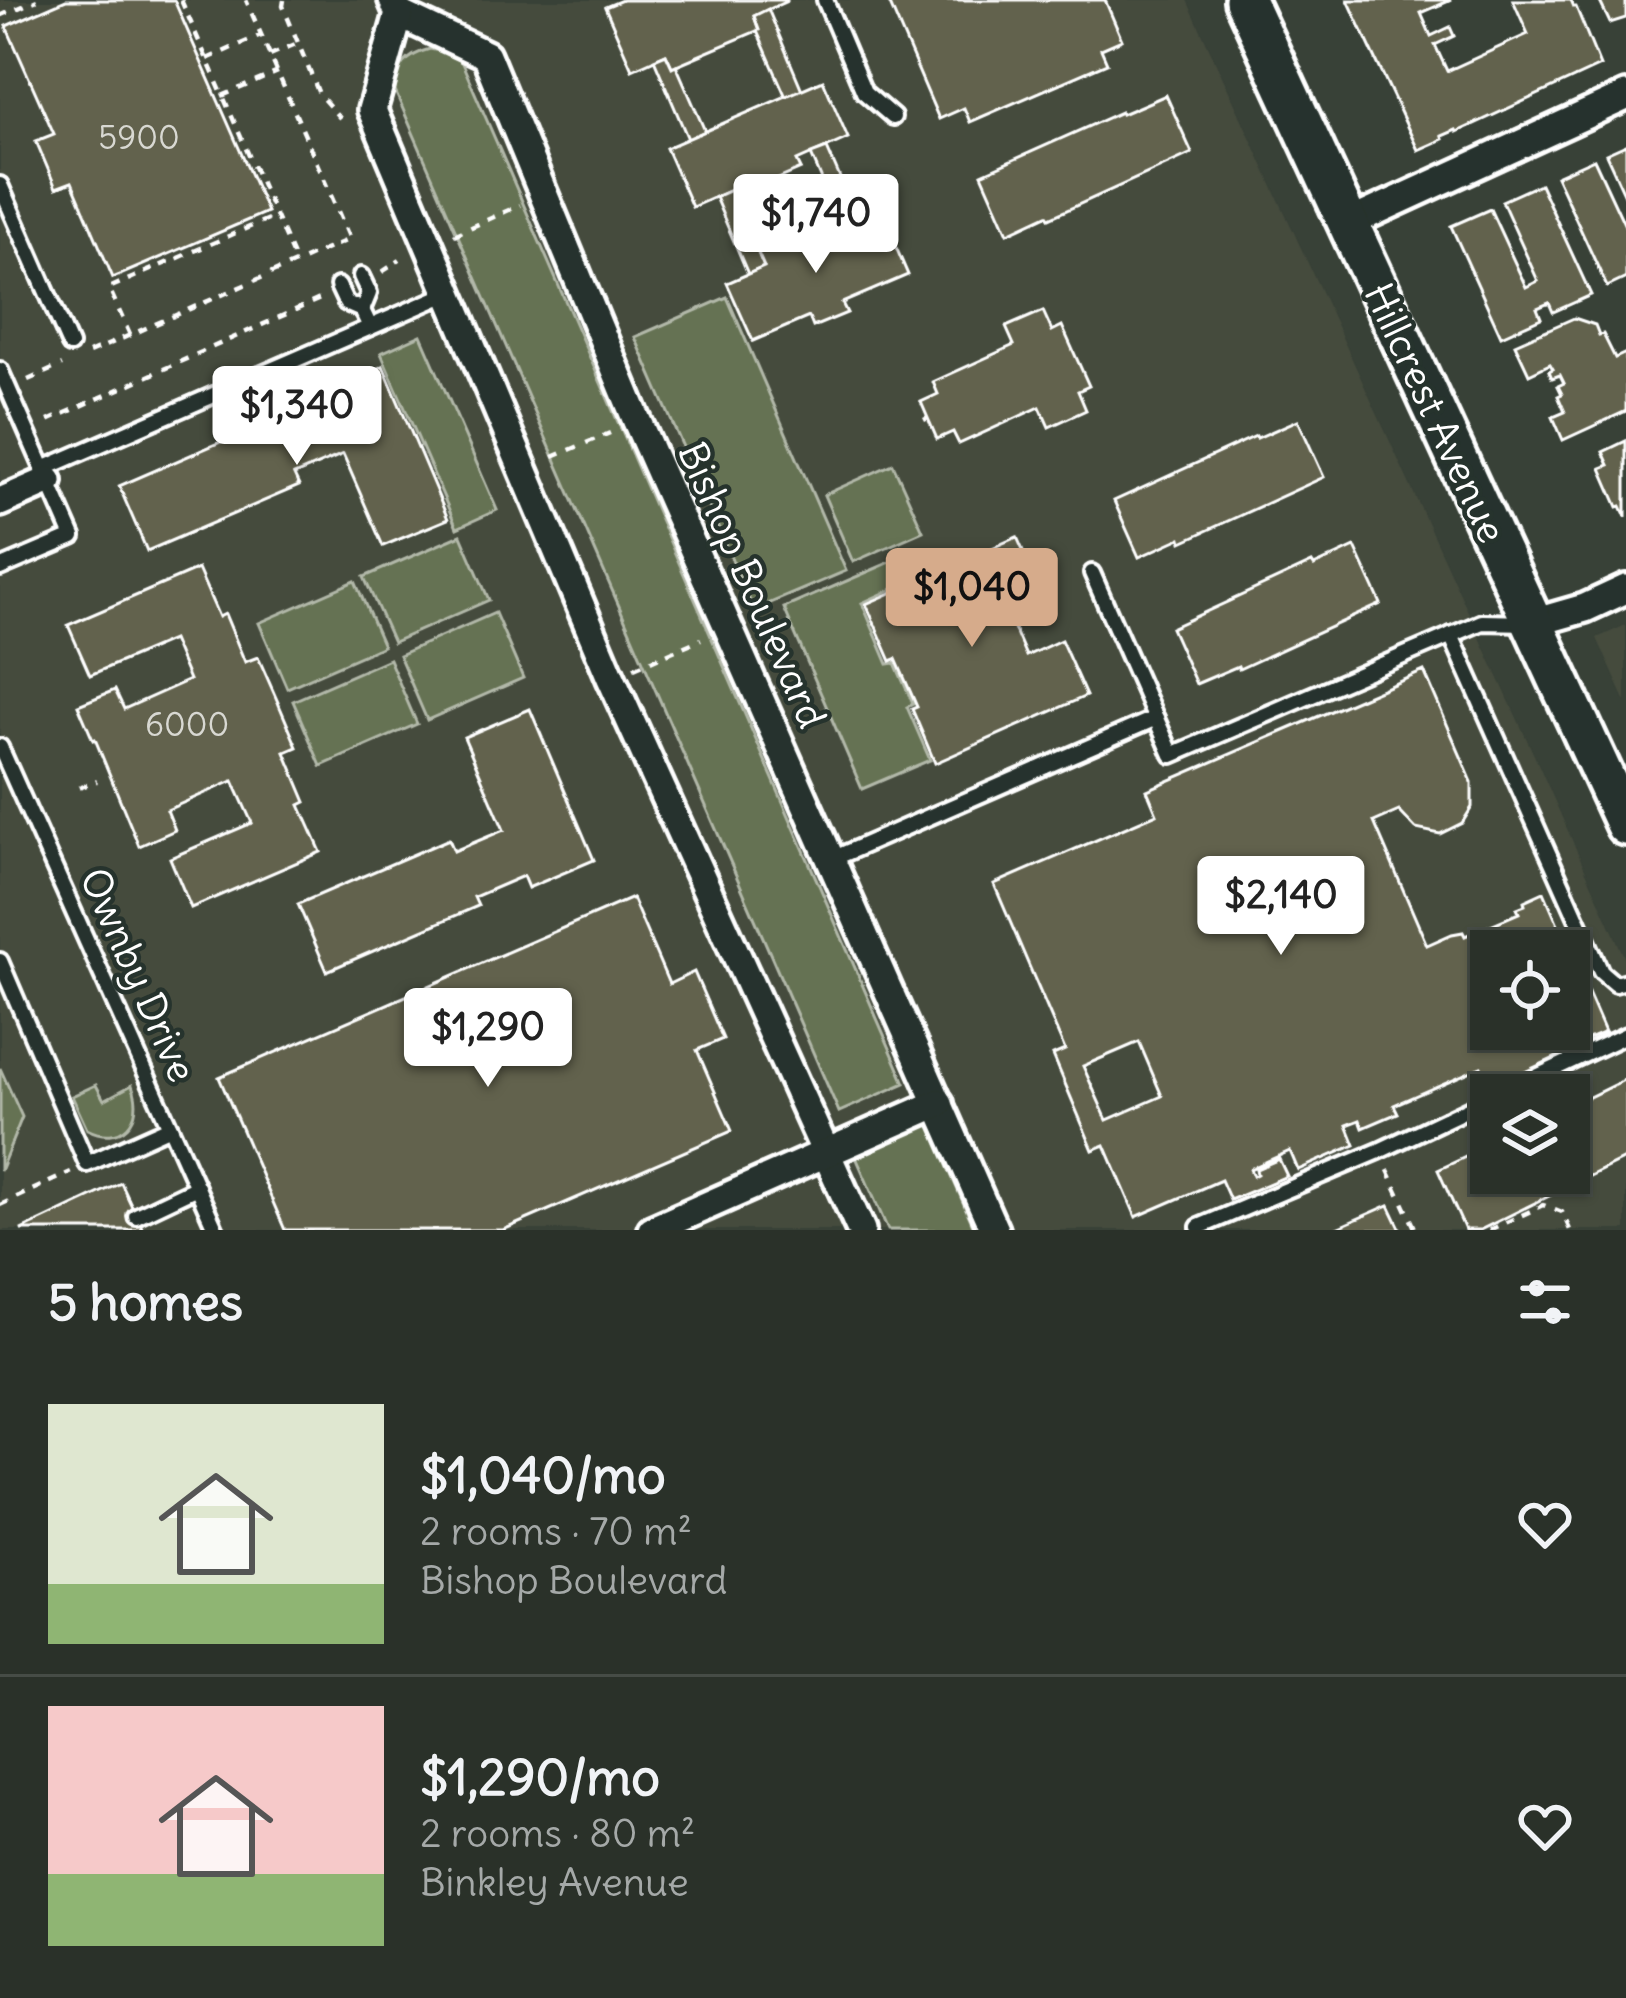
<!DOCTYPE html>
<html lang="en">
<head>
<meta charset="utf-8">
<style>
  :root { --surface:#2a3129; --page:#323931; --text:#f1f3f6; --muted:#a5a9a8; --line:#464c46; --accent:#d6ab8b }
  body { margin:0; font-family:Delius,sans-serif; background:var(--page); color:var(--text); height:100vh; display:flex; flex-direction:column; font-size:45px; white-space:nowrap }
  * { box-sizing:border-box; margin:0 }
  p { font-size:39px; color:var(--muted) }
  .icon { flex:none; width:66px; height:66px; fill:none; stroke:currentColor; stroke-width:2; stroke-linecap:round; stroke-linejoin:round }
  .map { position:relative; height:1230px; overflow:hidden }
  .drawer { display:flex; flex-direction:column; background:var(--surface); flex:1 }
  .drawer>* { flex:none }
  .controls { position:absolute; left:1470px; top:930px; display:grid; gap:24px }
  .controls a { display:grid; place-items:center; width:120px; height:120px; border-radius:0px; background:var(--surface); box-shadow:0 3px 9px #0004,0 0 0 3px var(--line); font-size:60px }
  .price { position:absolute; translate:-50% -102px; padding:0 27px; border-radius:12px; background:#fff; color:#222; font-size:39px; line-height:78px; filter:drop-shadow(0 3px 6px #0008) }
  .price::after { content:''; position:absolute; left:50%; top:72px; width:36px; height:27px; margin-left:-18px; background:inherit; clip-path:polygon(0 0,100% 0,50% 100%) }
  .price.active { background:var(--accent); color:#111 }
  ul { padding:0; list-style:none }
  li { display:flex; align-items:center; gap:36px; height:300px; padding:0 48px }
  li+li { border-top:3px solid var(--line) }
  li span { display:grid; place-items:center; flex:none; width:336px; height:240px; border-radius:0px; color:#555 }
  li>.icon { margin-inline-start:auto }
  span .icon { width:144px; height:144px; fill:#fffc; stroke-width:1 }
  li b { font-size:51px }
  h2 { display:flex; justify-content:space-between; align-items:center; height:144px; padding:0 48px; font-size:51px }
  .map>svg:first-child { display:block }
  .built { fill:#454b3e; fill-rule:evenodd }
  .green { fill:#657253; stroke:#b2b8a9; stroke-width:3 }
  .building { fill:#62624d; stroke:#fff; stroke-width:3; fill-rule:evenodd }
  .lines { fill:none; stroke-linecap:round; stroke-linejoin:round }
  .lane-casing { stroke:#fff; stroke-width:22 }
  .street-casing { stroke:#fff; stroke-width:36 }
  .secondary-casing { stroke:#fff; stroke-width:48 }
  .path { stroke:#fff; stroke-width:4.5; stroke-dasharray:9 9; stroke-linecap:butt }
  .lane { stroke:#26332d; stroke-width:14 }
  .street { stroke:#26332d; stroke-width:27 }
  .secondary { stroke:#26332d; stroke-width:39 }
  .labels { text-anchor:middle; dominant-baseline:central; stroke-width:9; stroke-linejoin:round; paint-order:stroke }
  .number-label { font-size:33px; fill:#d8d8d2 }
  .street-label { font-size:39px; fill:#fff; stroke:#26332d }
</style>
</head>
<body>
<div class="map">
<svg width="1626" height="1230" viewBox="0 0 1626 1230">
  <rect width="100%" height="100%" fill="#384137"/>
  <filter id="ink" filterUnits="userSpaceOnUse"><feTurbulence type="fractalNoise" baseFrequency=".00833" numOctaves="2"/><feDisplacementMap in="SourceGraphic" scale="24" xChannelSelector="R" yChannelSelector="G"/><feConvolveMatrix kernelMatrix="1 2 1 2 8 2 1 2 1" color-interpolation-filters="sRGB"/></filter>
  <g filter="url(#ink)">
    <!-- built -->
    <g class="built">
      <path d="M0 0H1187L1539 766 1626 961V1230H0ZM1491 951H1569V1029H1491ZM1491 1095H1569V1173H1491Z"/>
      <path d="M1626 625V702L1597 638Z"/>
    </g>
    <!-- green -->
    <g class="green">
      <path d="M430 49 453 54 462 63 905 1083 839 1112 395 91C396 67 407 55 430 49Z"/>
      <path d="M727 297 846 571 754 610 635 337Z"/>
      <path d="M421 335 497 510 457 528 381 353Z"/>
      <path d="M893 464 923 531 853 562 824 495Z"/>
      <path d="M461 535 489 600 393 642 364 577Z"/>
      <path d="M909 554 919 577 862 603 888 664 895 663 913 704 907 707 930 760 862 789 784 608Z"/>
      <path d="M355 581 383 646 287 688 259 623Z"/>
      <path d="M495 613 523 678 427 720 399 655Z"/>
      <path d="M389 659 417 724 321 766 293 701Z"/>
      <path d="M0 1068 22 1117 0 1171Z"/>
      <path d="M96 1085 104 1100 132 1085C146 1120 121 1146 87 1129L72 1096Z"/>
      <path d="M929 1124 975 1230H888L856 1157Z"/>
    </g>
    <!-- building -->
    <g class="building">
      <path d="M66 0H174L267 212 113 278 72 182 56 188 39 148 36 141 54 134 6 26Z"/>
      <path d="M622 0H787V1L754 16 759 30 757 31 672 67 666 54 632 69 605 7Z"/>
      <path d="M888 0H1105L1122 40 1101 49 1107 63 970 122 964 108 939 119Z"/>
      <path d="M1348 0H1451L1421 13 1431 36 1450 27 1454 36 1435 45 1447 71 1528 34 1513 0H1570L1573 7H1576L1600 66 1457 132 1456 130 1442 136 1443 139 1418 150Z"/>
      <path d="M1599 0H1626V18L1610 23Z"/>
      <path d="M768 9 802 90 786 97 757 31 759 30 754 16Z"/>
      <path d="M666 54 672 67 676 65 705 131 688 139 654 59Z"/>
      <path d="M823 80 848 138 797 161 801 169 746 193 742 185 692 207 666 148Z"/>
      <path d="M1166 95 1192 153 1049 218 1047 215 1008 233 982 174 1121 112 1122 114Z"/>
      <path d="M1626 145V198L1606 154Z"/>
      <path d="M827 148 860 224 844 232 811 154Z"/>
      <path d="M1594 159 1626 228V278L1607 287 1556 176Z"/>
      <path d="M1540 184 1591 295 1553 312 1549 303 1537 308 1541 318 1501 336 1451 226 1490 209 1526 287 1538 281 1502 201Z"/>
      <path d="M731 190 764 267 748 274 715 197Z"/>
      <path d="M882 215 908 275 842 303 847 313 813 327 809 317 753 341 727 283 764 267 758 253 838 218 844 232Z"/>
      <path d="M1043 311 1052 331 1062 326 1089 386 1078 391 1086 410 1049 427 1040 407 959 444 953 432 937 439 921 402 938 394 933 382 1014 345 1006 327Z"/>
      <path d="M1574 318 1595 325 1599 335 1603 334 1615 358 1626 353V411L1563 440 1553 417 1565 412 1558 396 1562 394 1558 386 1564 383 1560 375 1552 378 1549 371 1553 369 1550 364 1529 374 1515 344Z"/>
      <path d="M383 366 448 519 383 546 343 454 294 475 299 486 147 551 119 486 271 420 274 428 324 407 318 394Z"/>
      <path d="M1298 420 1324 477 1182 542 1181 538 1139 557 1114 501 1256 436 1257 438Z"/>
      <path d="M1626 441V517L1621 506 1618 507 1601 468 1609 465 1603 452Z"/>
      <path d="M1017 537 1043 596 1007 612 1026 656 1061 640 1086 696 935 763 912 709 917 707 896 659 891 661 866 604 923 579 918 569 955 552 960 562Z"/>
      <path d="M1355 547 1381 604 1239 669 1238 666 1196 684 1171 628 1312 563 1314 566Z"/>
      <path d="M198 569 219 617 225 614 245 662 258 657 277 700 297 747 285 752 306 802 300 805 321 852 191 908 170 858 252 823 233 781 167 810 175 830 139 846 95 739 93 740 78 705 115 690 124 709 189 680 172 640 90 675 68 625Z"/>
      <path d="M1424 671 1472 782V807L1462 823 1440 834 1416 829 1399 811 1374 822 1427 945 1452 934 1463 932 1465 936 1519 913 1517 908 1525 905 1524 901 1544 892 1605 1032 1581 1042 1583 1048 1515 1077 1512 1072 1488 1082 1481 1067 1394 1105 1398 1113 1363 1128 1360 1120 1347 1125 1355 1145 1298 1170 1290 1151 1250 1169 1253 1176 1257 1174 1256 1169 1279 1159 1287 1176 1230 1200 1221 1180 1136 1217 1105 1145 1093 1150 1053 1055 1065 1050 994 884 1157 814 1147 790ZM1491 951H1569V1029H1491ZM1139 1042 1162 1096 1107 1120 1083 1066Z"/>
      <path d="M530 709 594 860 528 888 523 876 474 897 478 906 327 971 298 904 449 839 454 851 504 830 464 737Z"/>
      <path d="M632 898 669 984 694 972 723 1039 697 1050 732 1131 503 1230H285L219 1077Z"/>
      <path d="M1626 1079V1158L1480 1230H1465L1438 1170 1491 1145V1173H1569V1107Z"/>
      <path d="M121 1183 143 1230H21Z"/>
      <path d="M1389 1205 1401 1230H1332Z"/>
    </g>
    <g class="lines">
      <!-- lane casing -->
      <g class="lane-casing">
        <g id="lane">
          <path d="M825 0 864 92 893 117"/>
          <path d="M0 185 70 345"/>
          <path d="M361 276 369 293 362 310"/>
          <path d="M338 286 346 303 362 310 370 327"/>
          <path d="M0 370 73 537 0 568"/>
          <path d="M43 469 449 293"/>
          <path d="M1092 573 1172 755 1482 622 1529 623"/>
          <path d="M1451 635 1601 972 1615 984 1626 981"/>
          <path d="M0 747 216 1230"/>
          <path d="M830 860 1156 718"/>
          <path d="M0 961 87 1164 170 1127"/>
          <path d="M1498 1095 1626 1035"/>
          <path d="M136 1216 197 1187"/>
          <path d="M1199 1227 1379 1151 1491 1098"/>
        </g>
      </g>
      <!-- street casing -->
      <g class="street-casing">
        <g id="street">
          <path d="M393 0 399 14 486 55 637 421 994 1230"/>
          <path d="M399 14 372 110 611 678 861 1230"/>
          <path d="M1347 224 1626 96"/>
          <path d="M0 502 48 481"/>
          <path d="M1533 623 1585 608 1626 589"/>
          <path d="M652 1230 939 1103"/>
        </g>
      </g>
      <!-- secondary casing -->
      <g class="secondary-casing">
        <path id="secondary" d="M1245 0 1626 825"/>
      </g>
      <!-- path -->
      <g class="path">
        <path d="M181 0 296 263"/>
        <path d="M284 0 283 6 319 94 340 118"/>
        <path d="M0 16 37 0"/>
        <path d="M270 55 298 43"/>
        <path d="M207 59 261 35"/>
        <path d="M222 96 278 72"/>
        <path d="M454 235 520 205"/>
        <path d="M382 272 400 260"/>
        <path d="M130 335 109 288 275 216"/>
        <path d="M89 353 350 239 246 0"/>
        <path d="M28 380 62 365"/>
        <path d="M924 420 928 418"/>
        <path d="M48 421 322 298"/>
        <path d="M553 457 610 433"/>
        <path d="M634 668 701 639"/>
        <path d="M79 788 97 781"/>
        <path d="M1388 1170 1416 1230"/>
        <path d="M0 1205 71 1172"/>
        <path d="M1489 1230 1544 1205 1562 1212 1570 1230"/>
      </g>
      <!-- lane -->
      <use href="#lane" class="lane"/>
      <!-- street -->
      <use href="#street" class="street"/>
      <!-- secondary -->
      <use href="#secondary" class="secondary"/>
    </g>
  </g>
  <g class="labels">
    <!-- number labels -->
    <g class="number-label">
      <text x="139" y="137">5900</text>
      <text x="187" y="724">6000</text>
    </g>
    <!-- street labels -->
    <g class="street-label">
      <text transform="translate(1435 413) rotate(65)">Hillcrest Avenue</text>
      <text transform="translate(752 585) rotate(66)">Bishop Boulevard</text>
      <text transform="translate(138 975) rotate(66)">Ownby Drive</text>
    </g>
  </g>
</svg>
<div class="controls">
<a><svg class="icon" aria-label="locate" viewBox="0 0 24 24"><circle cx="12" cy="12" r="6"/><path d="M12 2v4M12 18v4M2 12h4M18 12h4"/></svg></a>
<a><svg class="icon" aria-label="layers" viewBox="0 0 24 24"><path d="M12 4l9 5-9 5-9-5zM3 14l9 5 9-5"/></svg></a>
</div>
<b class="price" style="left:816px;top:276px">$1,740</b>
<b class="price" style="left:297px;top:468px">$1,340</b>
<b class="price active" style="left:972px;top:650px">$1,040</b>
<b class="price" style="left:1281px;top:958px">$2,140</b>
<b class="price" style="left:488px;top:1090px">$1,290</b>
</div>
<section class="drawer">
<h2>5 homes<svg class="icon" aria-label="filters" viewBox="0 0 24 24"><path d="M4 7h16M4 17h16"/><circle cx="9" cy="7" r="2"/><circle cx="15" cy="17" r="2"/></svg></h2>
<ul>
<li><span style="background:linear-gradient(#dfe7d0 75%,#8fb573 0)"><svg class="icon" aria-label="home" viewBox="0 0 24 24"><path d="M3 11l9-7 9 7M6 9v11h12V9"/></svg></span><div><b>$1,040/mo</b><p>2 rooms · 70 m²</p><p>Bishop Boulevard</p></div><svg class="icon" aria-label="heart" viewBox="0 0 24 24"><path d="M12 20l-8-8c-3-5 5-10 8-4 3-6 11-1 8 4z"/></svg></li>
<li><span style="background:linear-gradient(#f6c9c9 70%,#8fb573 0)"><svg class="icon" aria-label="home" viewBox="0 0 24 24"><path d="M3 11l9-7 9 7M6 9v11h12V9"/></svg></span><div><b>$1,290/mo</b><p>2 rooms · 80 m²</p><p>Binkley Avenue</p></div><svg class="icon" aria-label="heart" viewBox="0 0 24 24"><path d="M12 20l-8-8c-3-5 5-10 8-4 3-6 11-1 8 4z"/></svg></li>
</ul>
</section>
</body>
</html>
